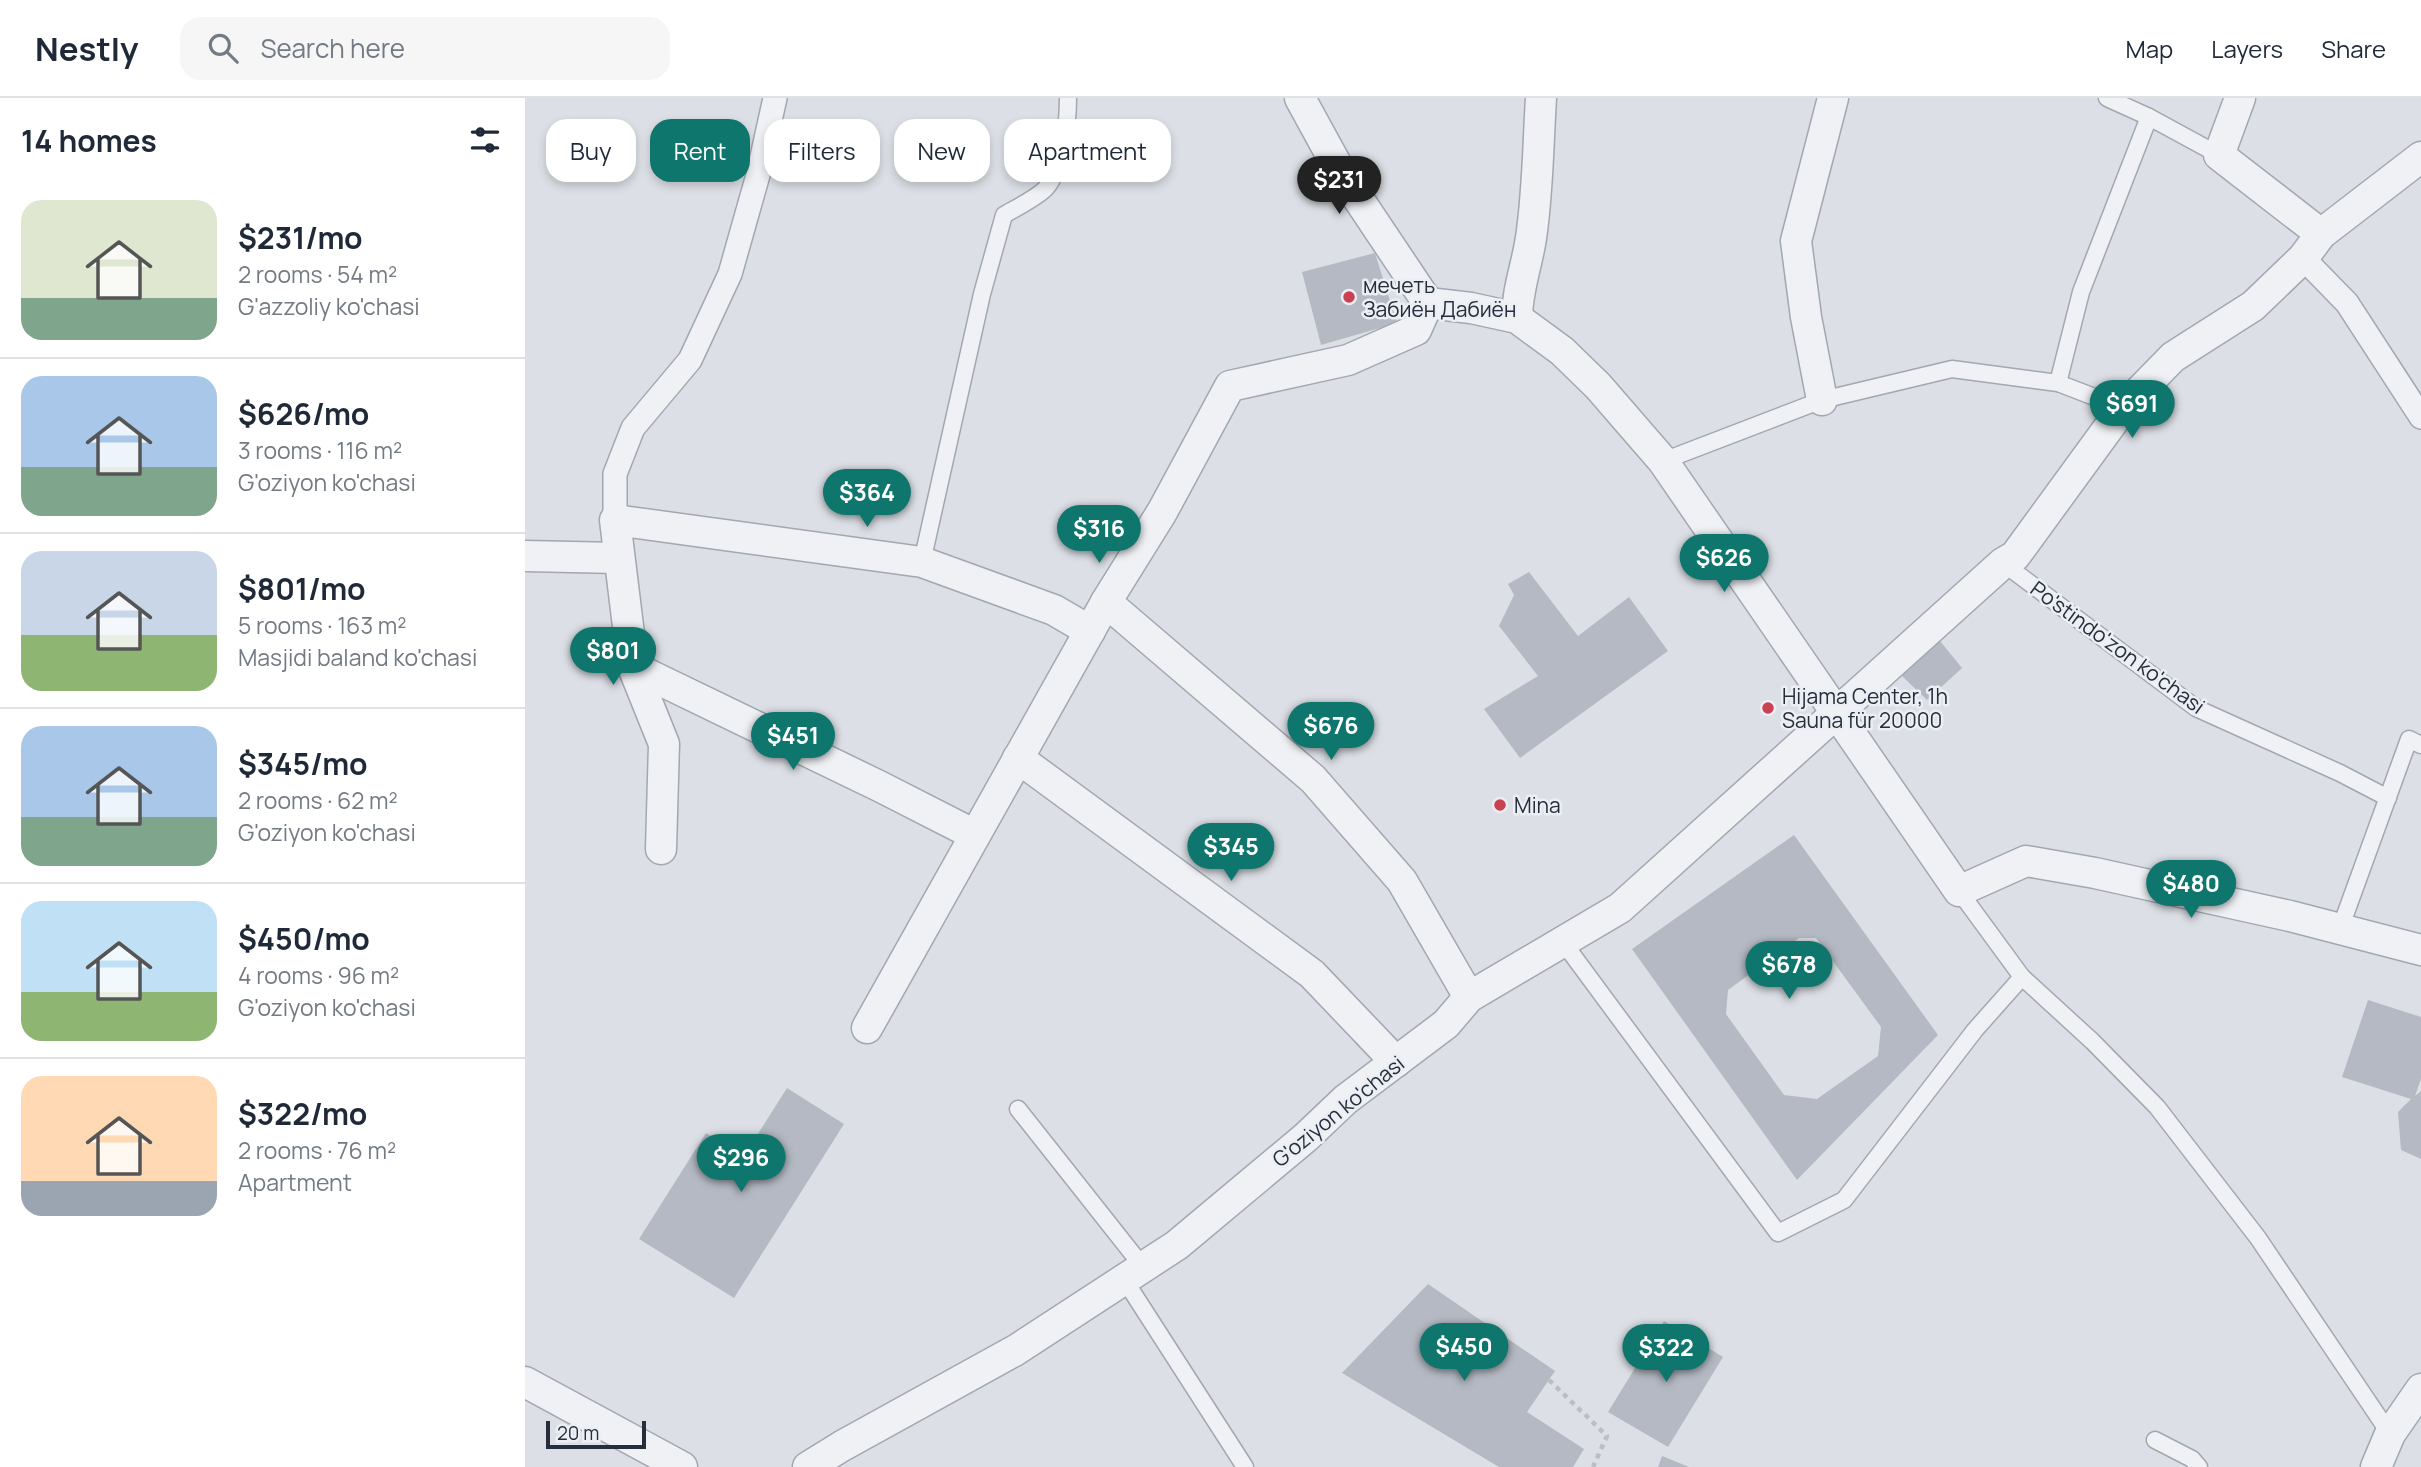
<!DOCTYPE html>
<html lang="en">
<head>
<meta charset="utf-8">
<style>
  :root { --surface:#fff; --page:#f6f6f7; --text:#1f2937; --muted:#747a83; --line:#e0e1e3; --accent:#0f766e }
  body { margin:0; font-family:Manrope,sans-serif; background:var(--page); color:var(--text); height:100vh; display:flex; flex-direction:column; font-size:26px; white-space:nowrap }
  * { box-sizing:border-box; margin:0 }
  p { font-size:23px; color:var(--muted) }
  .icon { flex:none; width:38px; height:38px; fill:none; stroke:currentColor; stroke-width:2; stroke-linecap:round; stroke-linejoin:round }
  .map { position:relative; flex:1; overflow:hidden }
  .panel { display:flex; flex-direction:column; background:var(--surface); width:525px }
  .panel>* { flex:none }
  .top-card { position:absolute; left:21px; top:21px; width:665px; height:63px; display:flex; gap:14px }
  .scale { position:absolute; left:21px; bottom:18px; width:100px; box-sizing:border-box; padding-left:7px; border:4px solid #262d3c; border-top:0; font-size:19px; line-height:24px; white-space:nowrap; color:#262d3c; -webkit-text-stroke:5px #ebeff4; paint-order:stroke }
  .price { position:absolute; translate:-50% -60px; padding:0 16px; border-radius:24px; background:var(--accent); color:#fff; font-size:23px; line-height:46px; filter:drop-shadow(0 2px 4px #0008) }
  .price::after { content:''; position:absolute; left:50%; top:42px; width:21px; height:16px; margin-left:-10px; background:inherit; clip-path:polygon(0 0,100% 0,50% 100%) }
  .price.current { background:#222; color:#fff }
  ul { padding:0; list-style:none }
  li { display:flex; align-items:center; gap:21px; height:175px; padding:0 21px }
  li+li { border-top:2px solid var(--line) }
  li span { display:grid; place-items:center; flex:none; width:196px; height:140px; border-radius:21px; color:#555 }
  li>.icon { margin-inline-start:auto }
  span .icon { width:84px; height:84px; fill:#fffc; stroke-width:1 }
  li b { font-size:30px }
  h2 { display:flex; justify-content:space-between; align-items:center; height:84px; padding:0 21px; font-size:30px }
  .tag { padding:0 24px; border-radius:21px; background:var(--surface); box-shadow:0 4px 10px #0003; font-size:24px; line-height:63px }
  .tag.current { background:var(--accent); color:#fff }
  header { display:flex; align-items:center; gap:42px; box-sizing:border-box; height:98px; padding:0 35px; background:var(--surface); border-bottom:2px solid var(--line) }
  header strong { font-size:33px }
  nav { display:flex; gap:38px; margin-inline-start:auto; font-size:24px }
  .search { width:490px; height:63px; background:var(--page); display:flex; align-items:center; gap:18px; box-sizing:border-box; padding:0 24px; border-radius:21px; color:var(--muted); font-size:26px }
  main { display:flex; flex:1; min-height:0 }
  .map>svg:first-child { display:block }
  .building { fill:#b4b9c3; fill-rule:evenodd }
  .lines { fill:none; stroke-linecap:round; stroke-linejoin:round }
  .service-casing { stroke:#a2a7b0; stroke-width:19 }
  .pedestrian-casing { stroke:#a2a7b0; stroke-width:26 }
  .minor-casing { stroke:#a2a7b0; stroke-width:33 }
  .path { stroke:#bbbec5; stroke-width:4.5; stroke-dasharray:5 5; stroke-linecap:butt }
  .service { stroke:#eff1f5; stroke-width:16 }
  .pedestrian { stroke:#eff1f5; stroke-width:23 }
  .minor { stroke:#eff1f5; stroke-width:30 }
  .poi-dot { fill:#ca4252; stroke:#ebeff4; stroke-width:2.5 }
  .labels { text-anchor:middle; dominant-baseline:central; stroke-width:5; stroke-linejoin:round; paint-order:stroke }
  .poi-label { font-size:21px; fill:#262d3c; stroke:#ebeff4; text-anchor:start }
  .street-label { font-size:21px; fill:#262d3c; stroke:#ebeff4 }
</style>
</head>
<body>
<header>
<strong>Nestly</strong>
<div class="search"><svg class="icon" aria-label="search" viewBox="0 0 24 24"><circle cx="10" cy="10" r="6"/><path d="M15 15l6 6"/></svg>Search here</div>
<nav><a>Map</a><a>Layers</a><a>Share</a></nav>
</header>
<main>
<section class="panel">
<h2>14 homes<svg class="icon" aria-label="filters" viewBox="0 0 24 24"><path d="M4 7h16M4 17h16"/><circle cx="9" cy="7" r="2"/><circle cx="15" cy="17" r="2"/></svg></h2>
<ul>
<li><span style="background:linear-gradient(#dfe7d0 70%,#7fa58c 0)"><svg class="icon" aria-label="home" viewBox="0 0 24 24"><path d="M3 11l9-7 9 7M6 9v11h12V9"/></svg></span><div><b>$231/mo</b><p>2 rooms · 54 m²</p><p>G'azzoliy ko'chasi</p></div></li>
<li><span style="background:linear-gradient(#a9c7e8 65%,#7fa58c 0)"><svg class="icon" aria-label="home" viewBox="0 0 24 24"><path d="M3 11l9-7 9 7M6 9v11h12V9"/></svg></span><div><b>$626/mo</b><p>3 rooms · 116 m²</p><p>G'oziyon ko'chasi</p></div></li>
<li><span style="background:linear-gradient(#c9d6e8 60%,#8fb573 0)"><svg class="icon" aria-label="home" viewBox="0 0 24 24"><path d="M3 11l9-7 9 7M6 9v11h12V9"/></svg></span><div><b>$801/mo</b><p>5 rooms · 163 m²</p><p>Masjidi baland ko'chasi</p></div></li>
<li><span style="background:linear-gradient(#a9c7e8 65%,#7fa58c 0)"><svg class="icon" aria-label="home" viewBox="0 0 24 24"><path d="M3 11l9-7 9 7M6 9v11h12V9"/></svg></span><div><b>$345/mo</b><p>2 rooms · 62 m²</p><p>G'oziyon ko'chasi</p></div></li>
<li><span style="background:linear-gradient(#bfe0f5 65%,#8fb573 0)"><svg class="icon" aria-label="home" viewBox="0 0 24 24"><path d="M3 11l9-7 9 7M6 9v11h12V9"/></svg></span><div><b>$450/mo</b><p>4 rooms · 96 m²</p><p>G'oziyon ko'chasi</p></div></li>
<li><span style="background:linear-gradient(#ffd9b3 75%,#9aa5b1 0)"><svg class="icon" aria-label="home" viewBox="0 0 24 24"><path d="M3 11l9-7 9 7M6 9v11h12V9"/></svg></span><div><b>$322/mo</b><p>2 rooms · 76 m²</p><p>Apartment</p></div></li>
</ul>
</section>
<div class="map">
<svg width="1896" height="1369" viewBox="0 0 1896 1369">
  <rect width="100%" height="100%" fill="#dce0e6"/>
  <!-- building -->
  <g class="building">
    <path d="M850 155 872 225 796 247 777 174Z"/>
    <path d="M1004 474 1053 538 1104 499 1143 553 995 660 959 611 1013 578 974 528 989 497 983 486Z"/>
    <path d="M1415 543 1437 570 1402 602 1377 578Z"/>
    <path d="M1269 737 1413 937 1272 1082 1107 851ZM1274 840H1291L1356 929 1353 958 1292 1001 1259 997 1201 916 1203 892Z"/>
    <path d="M1843 902 1896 919V981L1890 998 1896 993V1061L1876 1052 1873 1014 1886 1001 1817 979Z"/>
    <path d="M262 990 319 1026 209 1200 114 1141 181 1035 219 1058Z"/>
    <path d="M903 1186 1030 1273 1002 1314 1059 1351 1048 1369H974L817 1275Z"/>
    <path d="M1139 1223 1198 1259 1143 1349 1083 1314Z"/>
    <path d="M1137 1358 1164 1369H1133Z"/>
  </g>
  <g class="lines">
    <!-- service casing -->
    <g class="service-casing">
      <g id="service">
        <path d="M1582 0 1624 19 1694 57"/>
        <path d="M1533 285 1556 194 1624 19"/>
        <path d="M1138 363 1297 302 1427 271 1533 285 1598 310"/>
        <path d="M397 464 457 196 479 117C491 110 513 99 521 90 538 70 543 25 543 0"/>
        <path d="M1478 465 1671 610 1815 675 1863 700"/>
        <path d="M1434 793 1497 879 1567 943 1632 1009 1733 1140 1865 1336"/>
        <path d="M1815 831 1884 641 1896 647"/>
        <path d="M1038 844 1253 1135 1319 1102 1450 932 1497 879"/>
        <path d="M493 1011 618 1169"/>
        <path d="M599 1181 720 1369"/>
        <path d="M1630 1342 1667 1361 1674 1369"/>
      </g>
    </g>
    <!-- pedestrian casing -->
    <g class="pedestrian-casing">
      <g id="pedestrian">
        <path d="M1778 160 1822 205 1896 319"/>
        <path d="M90 422V376L108 330 165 262 205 176 233 77 250 0"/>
      </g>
    </g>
    <!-- minor casing -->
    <g class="minor-casing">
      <g id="minor">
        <path d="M775 0 816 75 903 205"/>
        <path d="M1715 0 1694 57 1796 136"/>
        <path d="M992 220C992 192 1002 167 1006 140 1013 93 1013 47 1016 0"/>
        <path d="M1297 302 1281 219 1271 143 1308 0"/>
        <path d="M0 458 93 460"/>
        <path d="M581 504 788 681 877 783 944 899"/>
        <path d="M108 569 356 689 450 737"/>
        <path d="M493 660 787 876 871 964"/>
        <path d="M136 751 139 646 108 569 90 422 397 464 529 512 565 533"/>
        <path d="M342 930 581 504 637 414 705 288 823 262 891 232 903 205 946 210 992 220 1037 253 1073 288 1138 363 1434 793 1501 763 1570 775 1765 818 1896 852"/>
        <path d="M0 1284 157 1369"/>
        <path d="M283 1369 317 1348 491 1252 652 1147 780 1040 820 1002 921 926 944 899 1095 810 1478 465 1490 458 1598 310 1648 259 1728 208 1778 160 1796 136 1896 59"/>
        <path d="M1851 1369 1865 1336 1896 1291"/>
      </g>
    </g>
    <!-- path -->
    <path class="path" d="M1024 1282 1082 1338 1068 1369"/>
    <!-- service -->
    <use href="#service" class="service"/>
    <!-- pedestrian -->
    <use href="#pedestrian" class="pedestrian"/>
    <!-- minor -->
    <use href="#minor" class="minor"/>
  </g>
  <!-- markers -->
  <g class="poi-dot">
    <circle cx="824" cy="199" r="7"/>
    <circle cx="1243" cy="610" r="7"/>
    <circle cx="975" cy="707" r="7"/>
  </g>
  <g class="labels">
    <!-- poi labels -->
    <g class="poi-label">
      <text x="838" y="187">мечеть<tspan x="838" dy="24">Забиён Дабиён</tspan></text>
      <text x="1257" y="598">Hijama Center, 1h<tspan x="1257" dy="24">Sauna für 20000</tspan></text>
      <text x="989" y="707">Mina</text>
    </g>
    <!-- street labels -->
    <g class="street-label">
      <text transform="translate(1593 549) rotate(36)">Po'stindo'zon ko'chasi</text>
      <text transform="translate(813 1013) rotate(-39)">G'oziyon ko'chasi</text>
    </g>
  </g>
</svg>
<div class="scale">20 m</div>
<b class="price current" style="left:814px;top:118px">$231</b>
<b class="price" style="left:1607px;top:342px">$691</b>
<b class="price" style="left:342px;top:431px">$364</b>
<b class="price" style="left:574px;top:467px">$316</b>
<b class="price" style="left:1199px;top:496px">$626</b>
<b class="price" style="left:88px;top:589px">$801</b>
<b class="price" style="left:806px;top:664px">$676</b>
<b class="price" style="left:268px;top:674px">$451</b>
<b class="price" style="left:706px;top:785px">$345</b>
<b class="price" style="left:1666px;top:822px">$480</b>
<b class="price" style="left:1264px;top:903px">$678</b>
<b class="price" style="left:216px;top:1096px">$296</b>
<b class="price" style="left:939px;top:1285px">$450</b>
<b class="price" style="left:1141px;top:1286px">$322</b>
<div class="top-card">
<a class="tag">Buy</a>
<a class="tag current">Rent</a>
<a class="tag">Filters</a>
<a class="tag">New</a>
<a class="tag">Apartment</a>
</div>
</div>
</main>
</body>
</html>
